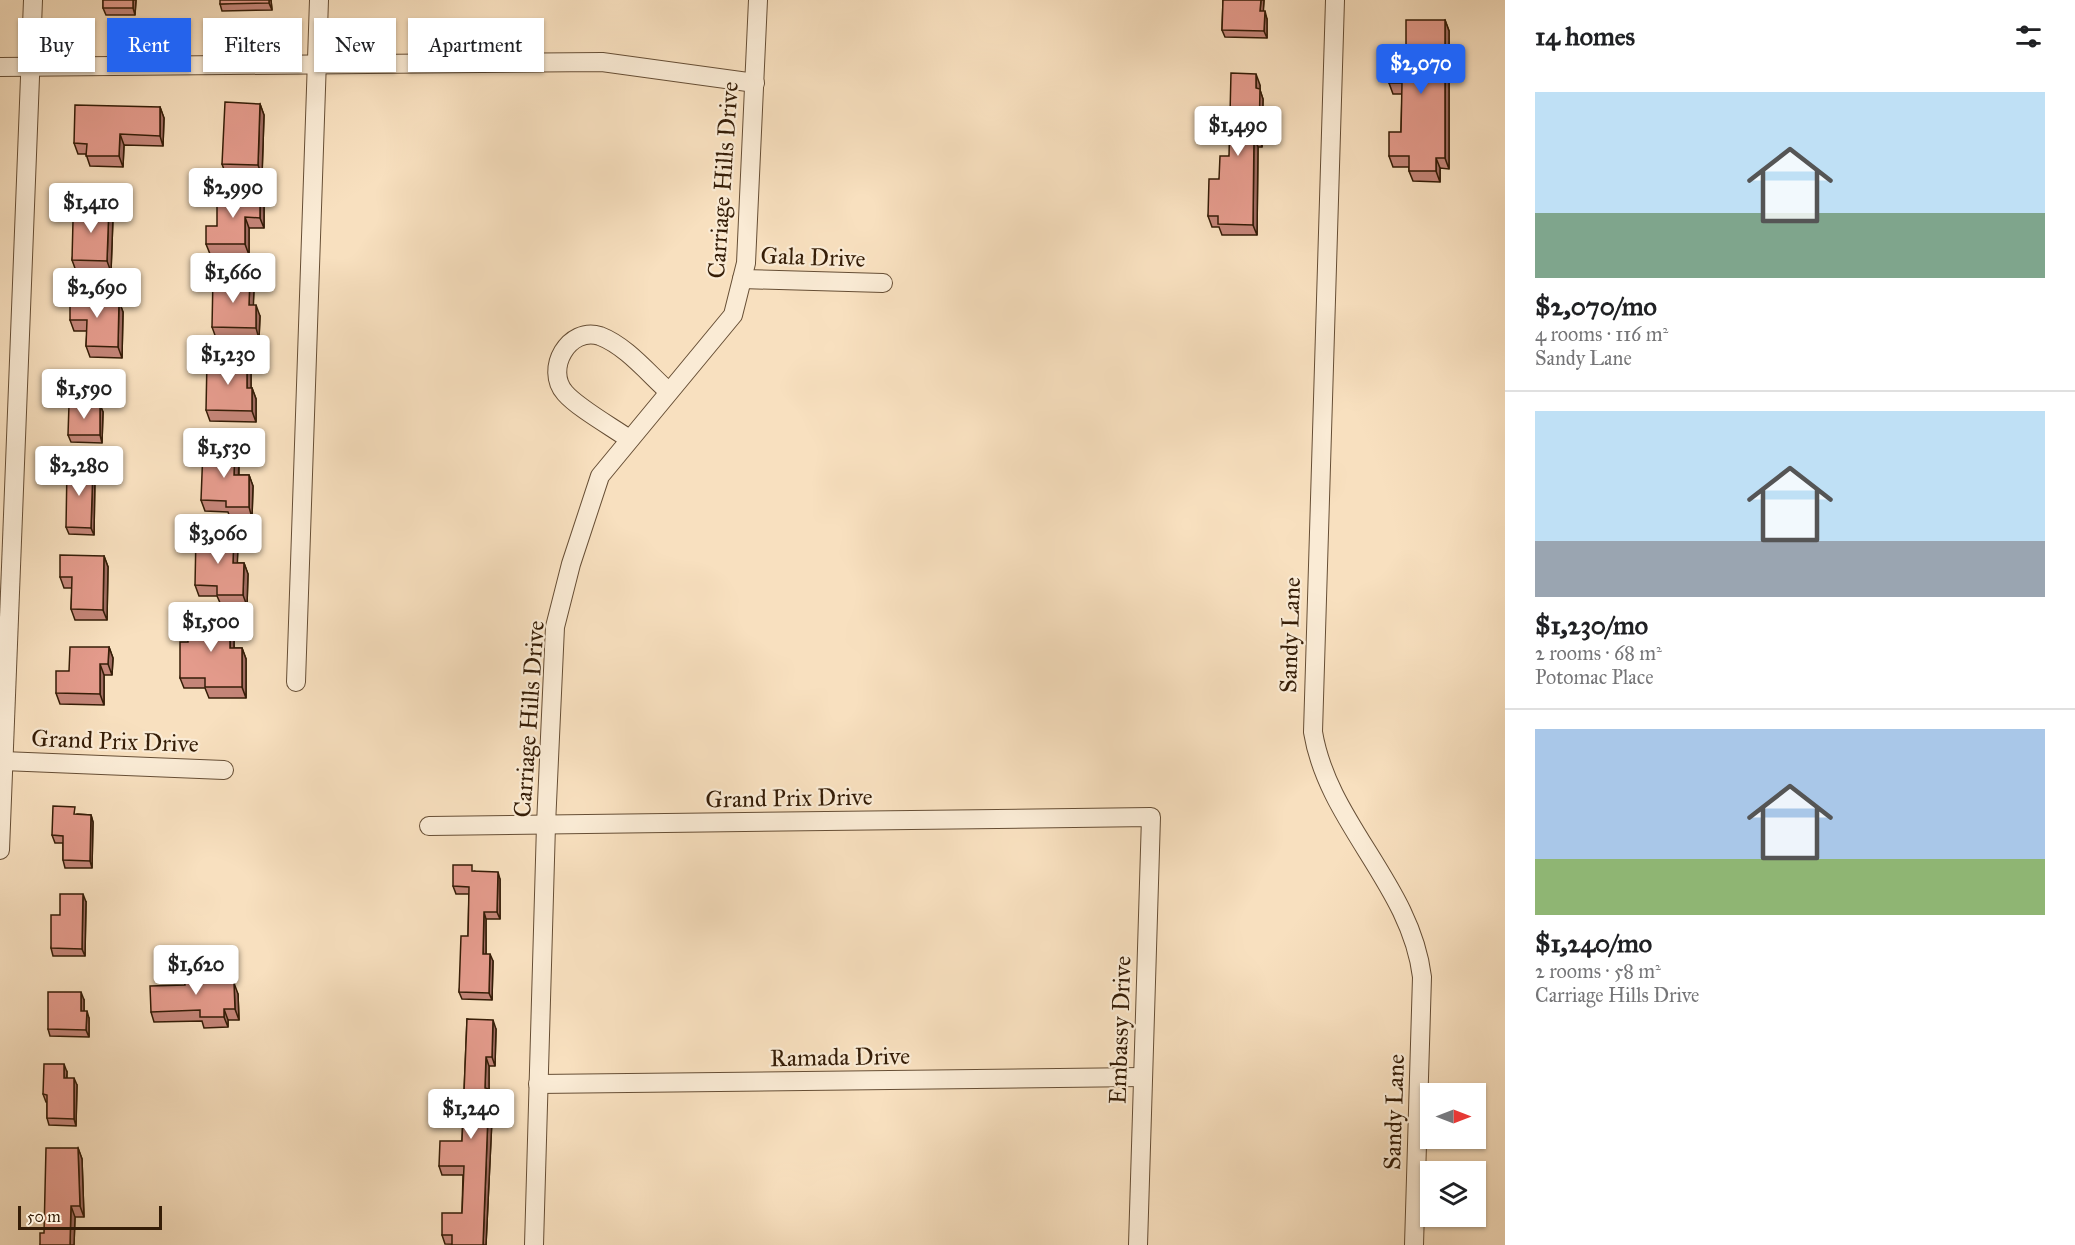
<!DOCTYPE html>
<html lang="en">
<head>
<meta charset="utf-8">
<style>
  :root { --surface:#fff; --page:#f2f2f2; --text:#202124; --muted:#757577; --line:#e0e0e0; --accent:#2563eb }
  body { margin:0; font-family:"IM FELL Great Primer",serif; background:var(--page); color:var(--text); height:100vh; display:flex; flex-direction:column; font-size:22px; white-space:nowrap }
  * { box-sizing:border-box; margin:0 }
  p { font-size:20px; color:var(--muted) }
  .icon { flex:none; width:33px; height:33px; fill:none; stroke:currentColor; stroke-width:2; stroke-linecap:round; stroke-linejoin:round }
  .map { position:relative; flex:1; overflow:hidden }
  .sheet { display:flex; flex-direction:column; background:var(--surface); width:570px }
  .sheet>* { flex:none }
  .banner { position:absolute; left:18px; top:18px; width:570px; height:54px; display:flex; gap:12px }
  .needle { width:39px; rotate:90deg }
  .fabs { position:absolute; left:1420px; top:1083px; display:grid; gap:12px }
  .fabs a { display:grid; place-items:center; width:66px; height:66px; border-radius:0px; background:var(--surface); box-shadow:0 2px 4px #0004; font-size:30px }
  .scale { position:absolute; left:18px; bottom:15px; width:144px; box-sizing:border-box; padding-left:6px; border:3px solid #351d07; border-top:0; font-size:16px; line-height:21px; white-space:nowrap; color:#351d07; -webkit-text-stroke:4px #faebd5; paint-order:stroke }
  .price { position:absolute; translate:-50% -51px; padding:0 14px; border-radius:6px; background:#fff; color:#222; font-size:20px; line-height:39px; filter:drop-shadow(0 2px 3px #0008) }
  .price::after { content:''; position:absolute; left:50%; top:36px; width:18px; height:14px; margin-left:-9px; background:inherit; clip-path:polygon(0 0,100% 0,50% 100%) }
  .price.current { background:var(--accent); color:#fff }
  ul { padding:0; list-style:none }
  li { display:grid; align-content:center; gap:12px; height:318px; padding:0 30px }
  li+li { border-top:2px solid var(--line) }
  li span { display:grid; place-items:center; height:186px; border-radius:0px; color:#555 }
  li>.icon { margin-inline-start:auto }
  span .icon { width:108px; height:108px; fill:#fffc; stroke-width:1 }
  li b { font-size:26px }
  h2 { display:flex; justify-content:space-between; align-items:center; height:72px; padding:0 30px; font-size:26px }
  .tag { padding:0 21px; border-radius:0px; background:var(--surface); box-shadow:0 2px 4px #0004; font-size:21px; line-height:54px }
  .tag.current { background:var(--accent); color:#fff }
  main { display:flex; flex:1; min-height:0 }
  .map>svg:first-child { display:block }
  .lines { fill:none; stroke-linecap:round; stroke-linejoin:round }
  .minor-casing { stroke:#664e35; stroke-width:20 }
  .minor { stroke:#faebd5; stroke-width:18 }
  .wall { fill:#c48578; stroke:#351d07; stroke-width:1.5 }
  .shaded-wall { fill:#a06c62; stroke:#351d07; stroke-width:1.5 }
  .building { fill:#e49b8c; stroke:#351d07; stroke-width:1.5 }
  .labels { text-anchor:middle; dominant-baseline:central; stroke-width:4.5; stroke-linejoin:round; paint-order:stroke }
  .street-label { font-size:24px; fill:#351d07; stroke:#faebd5 }
</style>
</head>
<body>
<main>
<div class="map">
<svg width="1505" height="1245" viewBox="0 0 1505 1245">
  <rect width="100%" height="100%" fill="#f8e0bf"/>
  <filter id="stains"><feTurbulence type="fractalNoise" baseFrequency=".00333" numOctaves="4"/><feColorMatrix values="0 0 0 0 .2 0 0 0 0 .09 0 0 0 0 .02 0 0 0 .5 -.17"/></filter>
  <radialGradient id="worn" r=".72"><stop offset=".6" stop-color="#630" stop-opacity="0"/><stop offset="1" stop-color="#630" stop-opacity=".3"/></radialGradient>
  <g class="lines">
    <!-- minor casing -->
    <g class="minor-casing">
      <g id="minor">
        <path d="M1335 0 1313 732C1328 823 1411 885 1422 977L1414 1245"/>
        <path d="M0 67 602 62 755 83"/>
        <path d="M742 279 883 283"/>
        <path d="M629 439C612 427 578 408 565 393 544 369 569 326 600 336 626 346 647 372 668 391"/>
        <path d="M296 682 319 0"/>
        <path d="M3 761 224 770"/>
        <path d="M429 826 1151 817 1138 1245"/>
        <path d="M0 850 33 0"/>
        <path d="M538 1084 1143 1077"/>
        <path d="M534 1245 546 825 555 627 571 564 600 476 733 315 746 263 758 0"/>
      </g>
    </g>
    <!-- minor -->
    <use href="#minor" class="minor"/>
  </g>
  <!-- wall -->
  <g class="wall">
    <path d="M103 0H136L135 15H106L103 8Z"/>
    <path d="M271 0 272 10 222 11 220 4Z"/>
    <path d="M1223 0H1264L1263 11 1267 19V38L1225 37 1222 30Z"/>
    <path d="M1445 20 1449 31V169L1440 168V182L1413 181 1409 171V167H1393L1389 156 1401 132 1402 94H1393L1389 83 1406 51Z"/>
    <path d="M1260 85V90L1263 99 1262 147H1258L1257 235H1222L1219 227H1212L1208 216 1219 179Z"/>
    <path d="M260 104 264 115 262 176 226 175 222 164Z"/>
    <path d="M160 107 164 118 163 146 124 145 123 167 90 166 86 154H78L74 143Z"/>
    <path d="M109 206 113 217 111 272 76 271 72 260 79 221Z"/>
    <path d="M264 206V228H249V255L210 254 206 244 217 226Z"/>
    <path d="M250 278 254 289 253 305 260 316 259 339 216 338 212 327Z"/>
    <path d="M92 293 95 300 119 301 123 312 122 358 90 357 86 346 87 331H74L70 320Z"/>
    <path d="M247 361 251 371V388H252L256 399V422L210 421 206 410Z"/>
    <path d="M100 405 103 412 102 443 71 442 68 435Z"/>
    <path d="M235 450 239 460V475H249L253 486 252 518H230L228 512 205 511 201 500Z"/>
    <path d="M95 475 94 535 69 534 66 527Z"/>
    <path d="M234 536 238 546 237 563H244L248 574 247 606 221 605 217 596H199L195 585Z"/>
    <path d="M104 556 108 567 107 620H75L71 609 72 588H64L60 577Z"/>
    <path d="M230 617 234 627V648H242L246 659V698H209L205 688H184L180 678 188 642Z"/>
    <path d="M109 647 113 658 112 675H104V705L60 704 56 693 69 671Z"/>
    <path d="M77 814 91 815 93 822 92 868H65L63 860V843H55L52 835Z"/>
    <path d="M474 871 500 879V919H486V954L493 961 492 1000 462 999 459 992 468 936 469 894H456L453 886Z"/>
    <path d="M86 902 85 956H53L51 948 60 915Z"/>
    <path d="M223 972 227 983 238 994 239 1020H228V1027L204 1028 202 1021 154 1022 151 1012 185 985Z"/>
    <path d="M84 1000V1011L89 1018V1037L50 1036 48 1029Z"/>
    <path d="M467 1019 496 1029 495 1066H489V1089L493 1098 486 1245 445 1244 442 1235 462 1213 463 1175H442L439 1166 462 1141Z"/>
    <path d="M67 1072V1078L77 1085 76 1126 49 1125 47 1118V1102H46L43 1094Z"/>
    <path d="M78 1148 82 1159 84 1217H75L74 1245H40Z"/>
  </g>
  <!-- shaded-wall -->
  <g class="shaded-wall">
    <path d="M133 0H136L135 15 133 8Z"/>
    <path d="M269 0H271L272 10 269 3Z"/>
    <path d="M1261 0H1264L1263 19 1260 11Z"/>
    <path d="M1265 11 1267 19V38L1264 31Z"/>
    <path d="M1445 20 1449 31V169L1445 158Z"/>
    <path d="M1256 74 1260 85V90L1263 99 1262 147 1259 136 1256 88Z"/>
    <path d="M260 104 264 115 262 176 258 165Z"/>
    <path d="M160 107 164 118 163 146 160 136Z"/>
    <path d="M120 134 124 145 123 167 119 156Z"/>
    <path d="M1254 136 1258 147 1257 235 1253 225Z"/>
    <path d="M1436 158 1440 168V182L1436 171Z"/>
    <path d="M260 195 264 206V228L260 218Z"/>
    <path d="M109 206 113 217 111 272 107 261Z"/>
    <path d="M245 217 249 228V255L245 244Z"/>
    <path d="M250 278 254 289 253 316 249 305Z"/>
    <path d="M119 301 123 312 122 358 118 347Z"/>
    <path d="M256 305 260 316 259 339 256 328Z"/>
    <path d="M247 361 251 371V399L247 388Z"/>
    <path d="M252 388 256 399V422L252 411Z"/>
    <path d="M100 405 103 412 102 443 100 435Z"/>
    <path d="M235 450 239 460 238 486 234 475Z"/>
    <path d="M93 468 95 475 94 535 91 528Z"/>
    <path d="M249 475 253 486 252 518 249 507Z"/>
    <path d="M234 536 238 546 237 573 233 563Z"/>
    <path d="M104 556 108 567 107 620 103 610Z"/>
    <path d="M244 563 248 574 247 606 243 595Z"/>
    <path d="M230 617 234 627V659L230 648Z"/>
    <path d="M109 647 113 658 112 675 108 664Z"/>
    <path d="M242 648 246 659V698L242 687Z"/>
    <path d="M100 664 104 675V705L100 694Z"/>
    <path d="M91 815 93 822 92 868 90 861Z"/>
    <path d="M498 872 500 879V919L497 912Z"/>
    <path d="M83 894 86 902 85 956 82 949Z"/>
    <path d="M484 912 486 919V961L483 954Z"/>
    <path d="M490 954 493 961 492 1000 489 993Z"/>
    <path d="M223 972 227 983H223Z"/>
    <path d="M234 983 238 994 239 1020 235 1009Z"/>
    <path d="M81 992 84 1000V1018L81 1011Z"/>
    <path d="M224 1009 228 1020V1027L224 1017Z"/>
    <path d="M87 1011 89 1018V1037L86 1030Z"/>
    <path d="M493 1020 496 1029 495 1066 492 1057Z"/>
    <path d="M486 1057 489 1066V1097L485 1088Z"/>
    <path d="M64 1064 67 1072 66 1085 64 1078Z"/>
    <path d="M74 1078 77 1085 76 1126 74 1119Z"/>
    <path d="M489 1089 493 1098 486 1245H483Z"/>
    <path d="M78 1148 82 1159 84 1217 80 1206Z"/>
    <path d="M71 1206 75 1217 74 1245H70Z"/>
  </g>
  <!-- building -->
  <g class="building">
    <rect x="103" y="0" width="30" height="8"/>
    <path d="M220 0H269V3L220 4Z"/>
    <path d="M1223 0H1261L1260 11H1265L1264 31 1222 30Z"/>
    <path d="M1406 20H1445V158H1436V171H1409V156H1389V132H1401L1402 83H1389V50L1406 51Z"/>
    <path d="M1231 73 1256 74V88L1260 89 1259 136H1254L1253 225 1218 224V216H1208L1209 179H1219L1220 156H1229Z"/>
    <path d="M225 102 260 104 258 165 222 164Z"/>
    <path d="M75 105 160 107V136L120 134 119 156H86L87 144 74 143Z"/>
    <path d="M217 195H260V218L245 217V244H206V226H217Z"/>
    <path d="M79 205 109 206 107 261 72 260 73 221H79Z"/>
    <path d="M213 277 250 278 249 305H256V328L212 327Z"/>
    <path d="M70 293H92V300L119 301 118 347 86 346 87 320H70Z"/>
    <path d="M207 360 247 361V388H252V411L206 410Z"/>
    <path d="M69 404 100 405V435H68Z"/>
    <path d="M203 449 235 450 234 475H249V507H226V501L201 500Z"/>
    <path d="M67 467 93 468 91 528 66 527Z"/>
    <path d="M196 535 234 536 233 563H244L243 595H217V586L195 585Z"/>
    <path d="M60 555 104 556 103 610 71 609 72 577H60Z"/>
    <path d="M188 617H230V648H242V687H205V678H180V642H188Z"/>
    <path d="M70 647H109L108 664H100V694L56 693V671H69Z"/>
    <path d="M53 806 75 807 74 814 91 815 90 861 63 860V836L52 835Z"/>
    <path d="M453 865H472V871L498 872 497 912H484L483 954H490L489 993 459 992 461 936H468L469 887 453 886Z"/>
    <path d="M60 894H83L82 949 51 948V915H60Z"/>
    <path d="M223 972V983H234L235 1009H224V1017H200V1010L151 1012 150 986 185 985V974Z"/>
    <path d="M48 992H81V1011H87L86 1030 48 1029Z"/>
    <path d="M467 1019 493 1020 492 1057H486L485 1088 489 1089 483 1245H452V1235H442V1213H462L464 1166H439L440 1141H462Z"/>
    <path d="M44 1064H64V1078H74V1119L47 1118V1095L43 1094Z"/>
    <path d="M46 1148H78L80 1206H71L70 1245H40V1233H44Z"/>
  </g>
  <g class="labels">
    <!-- street labels -->
    <g class="street-label">
      <text transform="translate(723 180) rotate(-86)">Carriage Hills Drive</text>
      <text transform="translate(813 257) rotate(2)">Gala Drive</text>
      <text transform="translate(1290 635) rotate(-88)">Sandy Lane</text>
      <text transform="translate(529 719) rotate(-86)">Carriage Hills Drive</text>
      <text transform="translate(115 741) rotate(2)">Grand Prix Drive</text>
      <text transform="translate(789 798) rotate(-1)">Grand Prix Drive</text>
      <text transform="translate(1120 1030) rotate(-88)">Embassy Drive</text>
      <text transform="translate(840 1057) rotate(-1)">Ramada Drive</text>
      <text transform="translate(1394 1112) rotate(-88)">Sandy Lane</text>
    </g>
  </g>
  <rect width="100%" height="100%" filter="url(#stains)"/>
  <rect width="100%" height="100%" fill="url(#worn)"/>
</svg>
<div class="fabs">
<a><svg class="needle" viewBox="-14 -14 28 28"><path d="M0-13l5 13h-10z" fill="#e53935"/><path d="M0 13l5-13h-10z" fill="#757577"/></svg></a>
<a><svg class="icon" aria-label="layers" viewBox="0 0 24 24"><path d="M12 4l9 5-9 5-9-5zM3 14l9 5 9-5"/></svg></a>
</div>
<div class="scale">50 m</div>
<b class="price current" style="left:1421px;top:95px">$2,070</b>
<b class="price" style="left:1238px;top:157px">$1,490</b>
<b class="price" style="left:233px;top:219px">$2,990</b>
<b class="price" style="left:91px;top:234px">$1,410</b>
<b class="price" style="left:233px;top:304px">$1,660</b>
<b class="price" style="left:97px;top:319px">$2,690</b>
<b class="price" style="left:228px;top:386px">$1,230</b>
<b class="price" style="left:84px;top:420px">$1,590</b>
<b class="price" style="left:224px;top:479px">$1,530</b>
<b class="price" style="left:79px;top:497px">$2,280</b>
<b class="price" style="left:218px;top:565px">$3,060</b>
<b class="price" style="left:211px;top:653px">$1,500</b>
<b class="price" style="left:196px;top:996px">$1,620</b>
<b class="price" style="left:471px;top:1140px">$1,240</b>
<div class="banner">
<a class="tag">Buy</a>
<a class="tag current">Rent</a>
<a class="tag">Filters</a>
<a class="tag">New</a>
<a class="tag">Apartment</a>
</div>
</div>
<section class="sheet">
<h2>14 homes<svg class="icon" aria-label="filters" viewBox="0 0 24 24"><path d="M4 7h16M4 17h16"/><circle cx="9" cy="7" r="2"/><circle cx="15" cy="17" r="2"/></svg></h2>
<ul>
<li><span style="background:linear-gradient(#bfe0f5 65%,#7fa58c 0)"><svg class="icon" aria-label="home" viewBox="0 0 24 24"><path d="M3 11l9-7 9 7M6 9v11h12V9"/></svg></span><div><b>$2,070/mo</b><p>4 rooms · 116 m²</p><p>Sandy Lane</p></div></li>
<li><span style="background:linear-gradient(#bfe0f5 70%,#9aa5b1 0)"><svg class="icon" aria-label="home" viewBox="0 0 24 24"><path d="M3 11l9-7 9 7M6 9v11h12V9"/></svg></span><div><b>$1,230/mo</b><p>2 rooms · 68 m²</p><p>Potomac Place</p></div></li>
<li><span style="background:linear-gradient(#a9c7e8 70%,#8fb573 0)"><svg class="icon" aria-label="home" viewBox="0 0 24 24"><path d="M3 11l9-7 9 7M6 9v11h12V9"/></svg></span><div><b>$1,240/mo</b><p>2 rooms · 58 m²</p><p>Carriage Hills Drive</p></div></li>
</ul>
</section>
</main>
</body>
</html>
